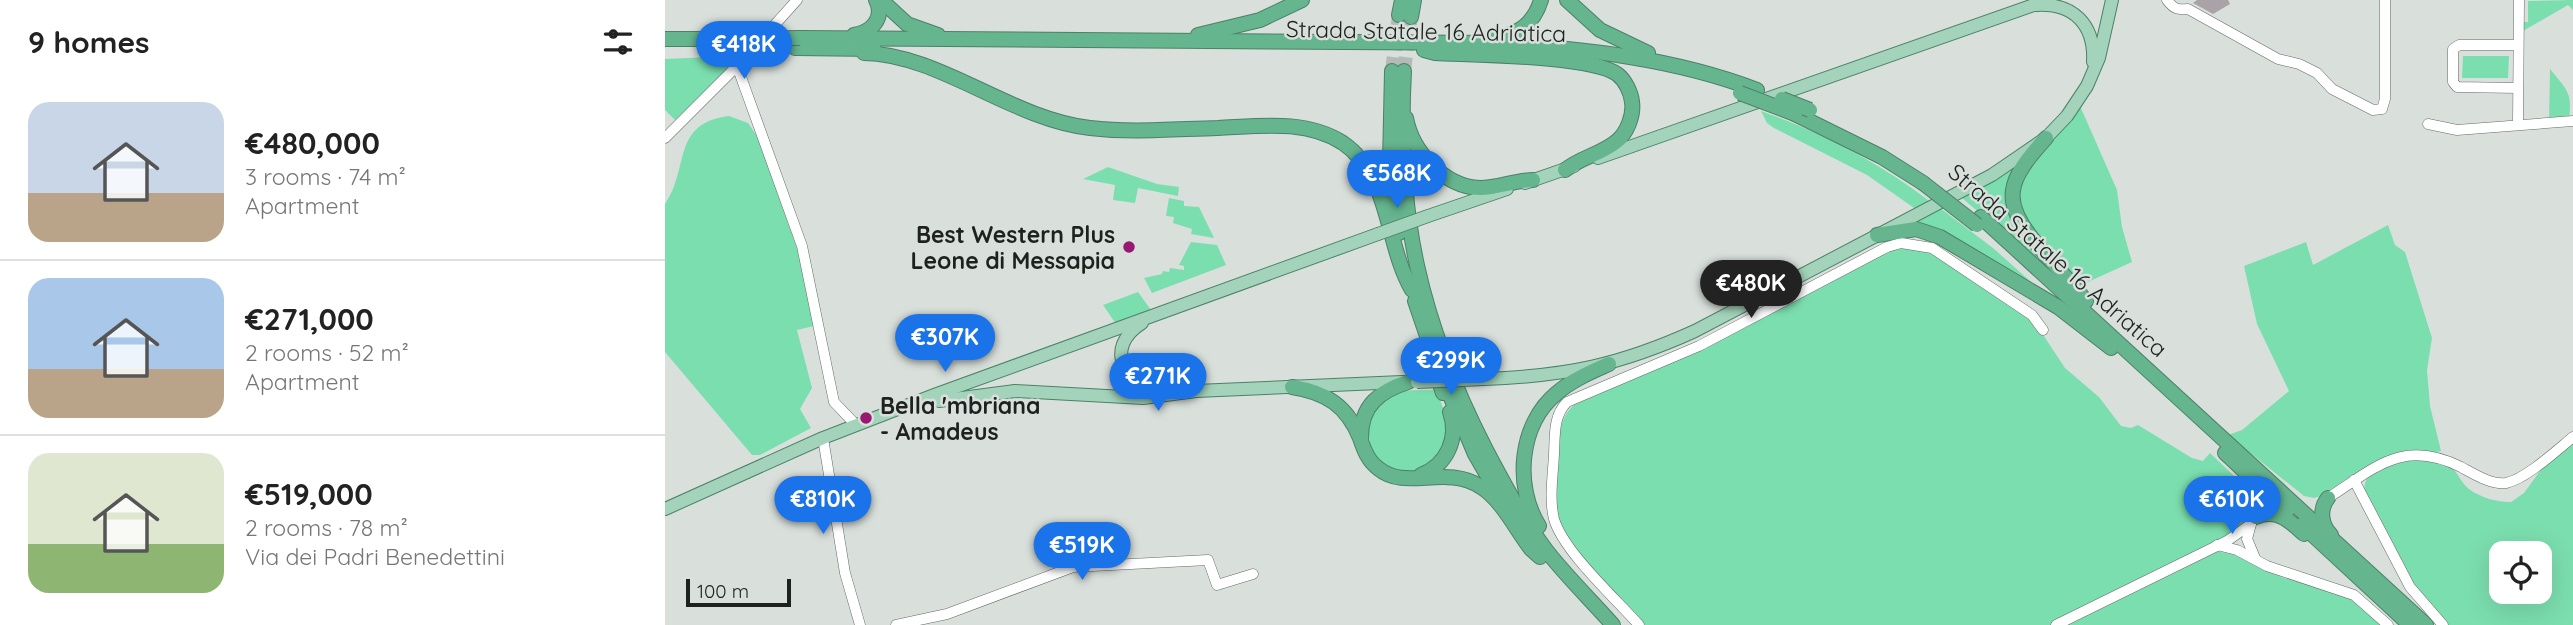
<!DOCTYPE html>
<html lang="en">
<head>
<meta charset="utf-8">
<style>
  :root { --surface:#fff; --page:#f6f6f6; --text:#222; --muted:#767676; --line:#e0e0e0; --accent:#1a73e8 }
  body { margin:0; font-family:Quicksand,sans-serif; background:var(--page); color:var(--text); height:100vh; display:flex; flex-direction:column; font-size:26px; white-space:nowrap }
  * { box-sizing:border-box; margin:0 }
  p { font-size:23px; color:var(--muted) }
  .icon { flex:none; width:38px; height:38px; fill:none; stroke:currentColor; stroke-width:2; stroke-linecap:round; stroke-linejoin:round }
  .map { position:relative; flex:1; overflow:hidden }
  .panel { display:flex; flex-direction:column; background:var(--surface); width:665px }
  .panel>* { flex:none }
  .buttons { position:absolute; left:1824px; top:541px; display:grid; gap:14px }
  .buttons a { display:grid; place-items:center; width:63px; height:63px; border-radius:14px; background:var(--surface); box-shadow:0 7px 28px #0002; font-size:35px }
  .scale { position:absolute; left:21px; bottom:18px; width:105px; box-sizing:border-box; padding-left:7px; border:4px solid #1e211f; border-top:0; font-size:19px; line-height:24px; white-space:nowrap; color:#1e211f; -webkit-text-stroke:5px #d9e0dc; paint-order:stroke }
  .price { position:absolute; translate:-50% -60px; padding:0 16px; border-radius:24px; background:var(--accent); color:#fff; font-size:23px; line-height:46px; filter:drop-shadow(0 2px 4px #0008) }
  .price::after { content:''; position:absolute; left:50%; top:42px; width:21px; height:16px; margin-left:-10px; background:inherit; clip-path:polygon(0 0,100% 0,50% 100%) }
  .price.selected { background:#222; color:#fff }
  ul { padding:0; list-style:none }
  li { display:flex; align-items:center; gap:21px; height:175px; padding:0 28px }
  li+li { border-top:2px solid var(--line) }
  li span { display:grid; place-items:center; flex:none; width:196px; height:140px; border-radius:21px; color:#555 }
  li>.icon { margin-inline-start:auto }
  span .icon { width:84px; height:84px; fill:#fffc; stroke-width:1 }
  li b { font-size:30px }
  h2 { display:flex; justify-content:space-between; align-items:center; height:84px; padding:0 28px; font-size:30px }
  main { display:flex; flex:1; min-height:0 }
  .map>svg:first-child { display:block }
  .green { fill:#7bdeae; fill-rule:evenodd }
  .building { fill:#a9a2a6 }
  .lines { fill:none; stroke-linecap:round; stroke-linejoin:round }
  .highway-tunnel { stroke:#b4bab6; stroke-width:14; stroke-dasharray:14 7; stroke-linecap:butt }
  .minor-casing { stroke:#646a67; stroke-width:11 }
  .major-casing { stroke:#4c8167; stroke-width:14 }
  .highway-casing { stroke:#4c8167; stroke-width:16 }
  .minor { stroke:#fff; stroke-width:10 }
  .major { stroke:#a3d3bb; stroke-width:12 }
  .highway { stroke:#65b58e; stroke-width:14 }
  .major-bridge-casing { stroke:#4c8167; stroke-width:14; stroke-linecap:butt }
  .highway-bridge-casing { stroke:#4c8167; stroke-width:16; stroke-linecap:butt }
  .major-bridge { stroke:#a3d3bb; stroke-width:12 }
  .highway-bridge { stroke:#65b58e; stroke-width:14 }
  .poi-dot { fill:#971971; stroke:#d9e0dc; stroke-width:2.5 }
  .labels { text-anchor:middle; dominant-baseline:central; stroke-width:5; stroke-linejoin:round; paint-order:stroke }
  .street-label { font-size:23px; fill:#1e211f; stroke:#d9e0dc }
  .poi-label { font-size:23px; font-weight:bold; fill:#1e211f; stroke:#d9e0dc; text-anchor:end }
</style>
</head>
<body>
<main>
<section class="panel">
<h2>9 homes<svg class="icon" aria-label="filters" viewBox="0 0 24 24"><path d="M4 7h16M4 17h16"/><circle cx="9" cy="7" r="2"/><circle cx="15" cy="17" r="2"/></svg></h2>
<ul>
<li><span style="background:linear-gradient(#c9d6e8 65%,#b9a48a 0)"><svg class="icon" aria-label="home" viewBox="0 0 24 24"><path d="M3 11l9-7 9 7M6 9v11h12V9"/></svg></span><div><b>€480,000</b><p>3 rooms · 74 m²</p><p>Apartment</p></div></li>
<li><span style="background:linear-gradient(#a9c7e8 65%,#b9a48a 0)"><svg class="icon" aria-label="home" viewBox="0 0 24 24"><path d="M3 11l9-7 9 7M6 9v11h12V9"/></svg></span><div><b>€271,000</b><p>2 rooms · 52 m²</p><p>Apartment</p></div></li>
<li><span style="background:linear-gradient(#dfe7d0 65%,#8fb573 0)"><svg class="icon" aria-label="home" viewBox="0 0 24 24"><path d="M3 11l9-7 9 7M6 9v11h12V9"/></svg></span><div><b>€519,000</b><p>2 rooms · 78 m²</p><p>Via dei Padri Benedettini</p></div></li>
</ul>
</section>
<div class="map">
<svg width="1908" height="625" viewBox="0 0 1908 625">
  <rect width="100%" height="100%" fill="#d9e0dc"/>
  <!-- green -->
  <g class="green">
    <path d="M1908 0V10L1903 5 1858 31V22H1863V1Z"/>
    <path d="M69 56 73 61 10 120 0 110V59Z"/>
    <path d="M1798 56H1844L1843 78H1797Z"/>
    <path d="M1885 69C1901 89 1908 92 1904 119L1884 122Z"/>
    <path d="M1415 106 1452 190 1457 227 1467 262 1414 286C1401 271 1364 235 1357 220 1337 181 1392 133 1415 106Z"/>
    <path d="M1096 111C1158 133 1215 163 1267 203L1253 209 1249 208 1202 175 1109 128 1102 123Z"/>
    <path d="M64 116 83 123 92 136 132 248 149 326 132 330 147 388 135 409 146 428 95 455H87L0 352V204C25 168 6 123 64 116Z"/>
    <path d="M1353 164 1345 203 1404 289 1297 198Z"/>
    <path d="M443 167 492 184 514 187 513 196 473 188 470 203 448 200 450 185 418 179Z"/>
    <path d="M504 198 519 201V206L534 207 549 238 526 234 527 229 508 223 509 217 501 216Z"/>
    <path d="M1275 208 1328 248 1383 297 1245 224Z"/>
    <path d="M1723 225 1730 245 1740 252 1767 338 1762 370 1765 406 1776 451C1760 456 1747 452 1732 454 1711 456 1678 484 1660 495L1649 498 1639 496 1563 435 1577 430 1624 391 1592 324 1579 266 1641 242 1648 265Z"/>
    <path d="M526 242 552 245 561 265 487 293 479 278 497 274 498 271 504 272 505 268 519 270V266L514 265Z"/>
    <path d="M1243 248 1269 254 1367 318 1400 368 1434 397 1456 426 1466 428 1473 425 1527 458 1538 461 1545 453 1585 491 1590 501 1585 520 1561 538 1386 625H980C955 598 906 554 893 520 886 501 892 476 893 455 894 433 894 417 912 402 1022 360 1122 301 1228 250Z"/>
    <path d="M473 292 486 310 451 324 438 305Z"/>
    <path d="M771 390C781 415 789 431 775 455 770 464 763 466 754 470 707 490 679 408 733 392 744 389 759 391 771 390Z"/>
    <path d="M1908 443V625H1783L1749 587 1699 490C1701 457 1754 456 1778 463 1793 468 1793 480 1804 489 1816 498 1832 502 1846 502L1859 493 1878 467ZM1836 553H1874V592H1836Z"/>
    <path d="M1552 551 1578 557 1619 578 1674 593 1688 599 1719 625H1400Z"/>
  </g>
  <!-- building -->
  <path class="building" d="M1532 0H1563L1565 4 1548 14 1528 3Z"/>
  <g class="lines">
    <!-- highway-tunnel -->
    <g class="highway-tunnel">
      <path d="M727 71 734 15"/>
      <path d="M739 71 746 17"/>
    </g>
    <!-- minor casing -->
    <g class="minor-casing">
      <g id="minor">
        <path d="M1502 0C1509 9 1512 10 1523 9L1613 59 1634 64 1652 73 1667 89 1708 110 1717 109 1720 99V0"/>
        <path d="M72 66 137 246 169 402 191 425"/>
        <path d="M1853 88 1792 87 1788 82V49L1794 45H1853"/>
        <path d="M1763 124 1792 130 1908 121"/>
        <path d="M1853 124 1854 0"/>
        <path d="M0 138 79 59 132 0"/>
        <path d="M158 438 180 573 195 625"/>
        <path d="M1689 480 1745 587 1778 625"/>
        <path d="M1663 498C1710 468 1737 438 1796 467 1809 474 1826 485 1841 483 1861 479 1892 450 1908 437"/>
        <path d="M1586 524 1582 539 1590 558"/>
        <path d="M1552 545 1572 550 1602 566 1689 595 1723 625"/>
        <path d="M231 625 282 614 408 567 543 560 552 585 588 574"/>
        <path d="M974 625C951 599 898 551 889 519 884 499 888 475 889 454 890 436 888 416 902 402L1034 346 1222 247 1236 243 1267 248 1367 315 1378 330"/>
        <path d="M1391 625 1562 541 1586 524"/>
      </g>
    </g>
    <!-- major casing -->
    <g class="major-casing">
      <g id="major">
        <path d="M1372 5C1409 3 1430 25 1428 62"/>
        <path d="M933 158 1383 0"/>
        <path d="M860 183 909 166"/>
        <path d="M763 216 842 189"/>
        <path d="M477 323C437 348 460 389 501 390"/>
        <path d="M819 379C902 376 955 365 1030 331L1327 175 1381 138 1402 116 1422 86 1434 58 1447 0"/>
        <path d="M274 401 350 391 478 398 531 391 737 382"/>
        <path d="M0 509 158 438 269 395 713 234"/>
      </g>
    </g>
    <!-- highway casing -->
    <g class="highway-casing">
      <g id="highway">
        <path d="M216 0 242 24 273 35"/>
        <path d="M902 0 935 30 983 53"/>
        <path d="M734 15 737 0"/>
        <path d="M746 17 749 0"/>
        <path d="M189 35C207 32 220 18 211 0"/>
        <path d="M533 35 595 20 637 0"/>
        <path d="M829 37C853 36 869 23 876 0"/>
        <path d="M135 38 831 43C920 49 1008 58 1092 90"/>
        <path d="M0 39H54"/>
        <path d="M130 48 209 49"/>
        <path d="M759 50 770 53C807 55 925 55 952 74 960 80 966 92 967 102 969 115 962 133 952 141 937 154 916 157 900 170"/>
        <path d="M199 53C274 54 346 119 425 128 467 133 511 129 553 128 595 126 641 119 678 143 726 176 720 244 747 290"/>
        <path d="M727 71 725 163 734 233"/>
        <path d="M739 71C731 216 755 321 821 450 839 484 857 518 881 550 901 576 926 600 948 625"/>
        <path d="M1130 114 1217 157 1258 183"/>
        <path d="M741 118C747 151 779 187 815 188 833 188 850 180 868 180"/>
        <path d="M1381 138C1342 181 1334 200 1374 247 1390 265 1406 283 1421 301"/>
        <path d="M1316 217 1761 625"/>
        <path d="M1212 235 1251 229 1275 237 1393 307 1446 348"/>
        <path d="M750 301 766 348"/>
        <path d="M764 343 765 354 778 393"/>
        <path d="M781 386 810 454 845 515"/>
        <path d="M627 387C661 392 682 406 695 438 699 450 703 461 714 469 741 491 781 464 816 487 837 500 851 530 866 549L875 557"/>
        <path d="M696 437C696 405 715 391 743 382"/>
        <path d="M1560 453 1622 511"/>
        <path d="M756 475C782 465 794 438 785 412"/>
        <path d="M1585 484 1593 495 1591 517C1612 508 1625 521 1639 534"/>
        <path d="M1663 498C1654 509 1656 525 1666 535"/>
        <path d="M1637 525 1745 625"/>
        <path d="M874 526C849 486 854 424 892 393 907 380 926 372 944 364"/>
      </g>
    </g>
    <!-- minor -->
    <use href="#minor" class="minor"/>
    <!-- major -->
    <use href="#major" class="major"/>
    <!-- highway -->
    <use href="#highway" class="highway"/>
    <!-- major-bridge casing -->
    <g class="major-bridge-casing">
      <g id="major-bridge">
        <path d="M713 234 763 216"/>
        <path d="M752 382 819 379"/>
      </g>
    </g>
    <!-- highway-bridge casing -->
    <g class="highway-bridge-casing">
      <g id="highway-bridge">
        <path d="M54 39 135 38"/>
        <path d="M1075 93 1130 114"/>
        <path d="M1117 99 1145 110"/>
        <path d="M1258 183 1312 225"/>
      </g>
    </g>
    <!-- major-bridge -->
    <use href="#major-bridge" class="major-bridge"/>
    <!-- highway-bridge -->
    <use href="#highway-bridge" class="highway-bridge"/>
  </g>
  <!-- markers -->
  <g class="poi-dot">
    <circle cx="464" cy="247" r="7"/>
    <circle cx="201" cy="418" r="7"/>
  </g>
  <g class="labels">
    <!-- street labels -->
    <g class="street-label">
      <text transform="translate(761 31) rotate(1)">Strada Statale 16 Adriatica</text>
      <text transform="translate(1393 260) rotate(41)">Strada Statale 16 Adriatica</text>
    </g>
    <!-- poi labels -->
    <g class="poi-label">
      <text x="450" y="234">Best Western Plus<tspan x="450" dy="26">Leone di Messapia</tspan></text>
      <text x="215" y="405" text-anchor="start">Bella 'mbriana<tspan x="215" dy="26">- Amadeus</tspan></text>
    </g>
  </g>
</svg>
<div class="buttons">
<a><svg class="icon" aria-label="locate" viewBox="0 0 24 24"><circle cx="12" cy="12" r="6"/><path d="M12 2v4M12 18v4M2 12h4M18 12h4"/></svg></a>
</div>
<div class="scale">100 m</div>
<b class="price" style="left:79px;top:81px">€418K</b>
<b class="price" style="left:732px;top:210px">€568K</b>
<b class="price selected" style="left:1086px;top:320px">€480K</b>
<b class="price" style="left:280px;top:374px">€307K</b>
<b class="price" style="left:786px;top:397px">€299K</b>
<b class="price" style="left:493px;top:413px">€271K</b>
<b class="price" style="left:158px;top:536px">€810K</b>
<b class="price" style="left:1567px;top:536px">€610K</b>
<b class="price" style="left:417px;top:582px">€519K</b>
</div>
</main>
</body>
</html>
